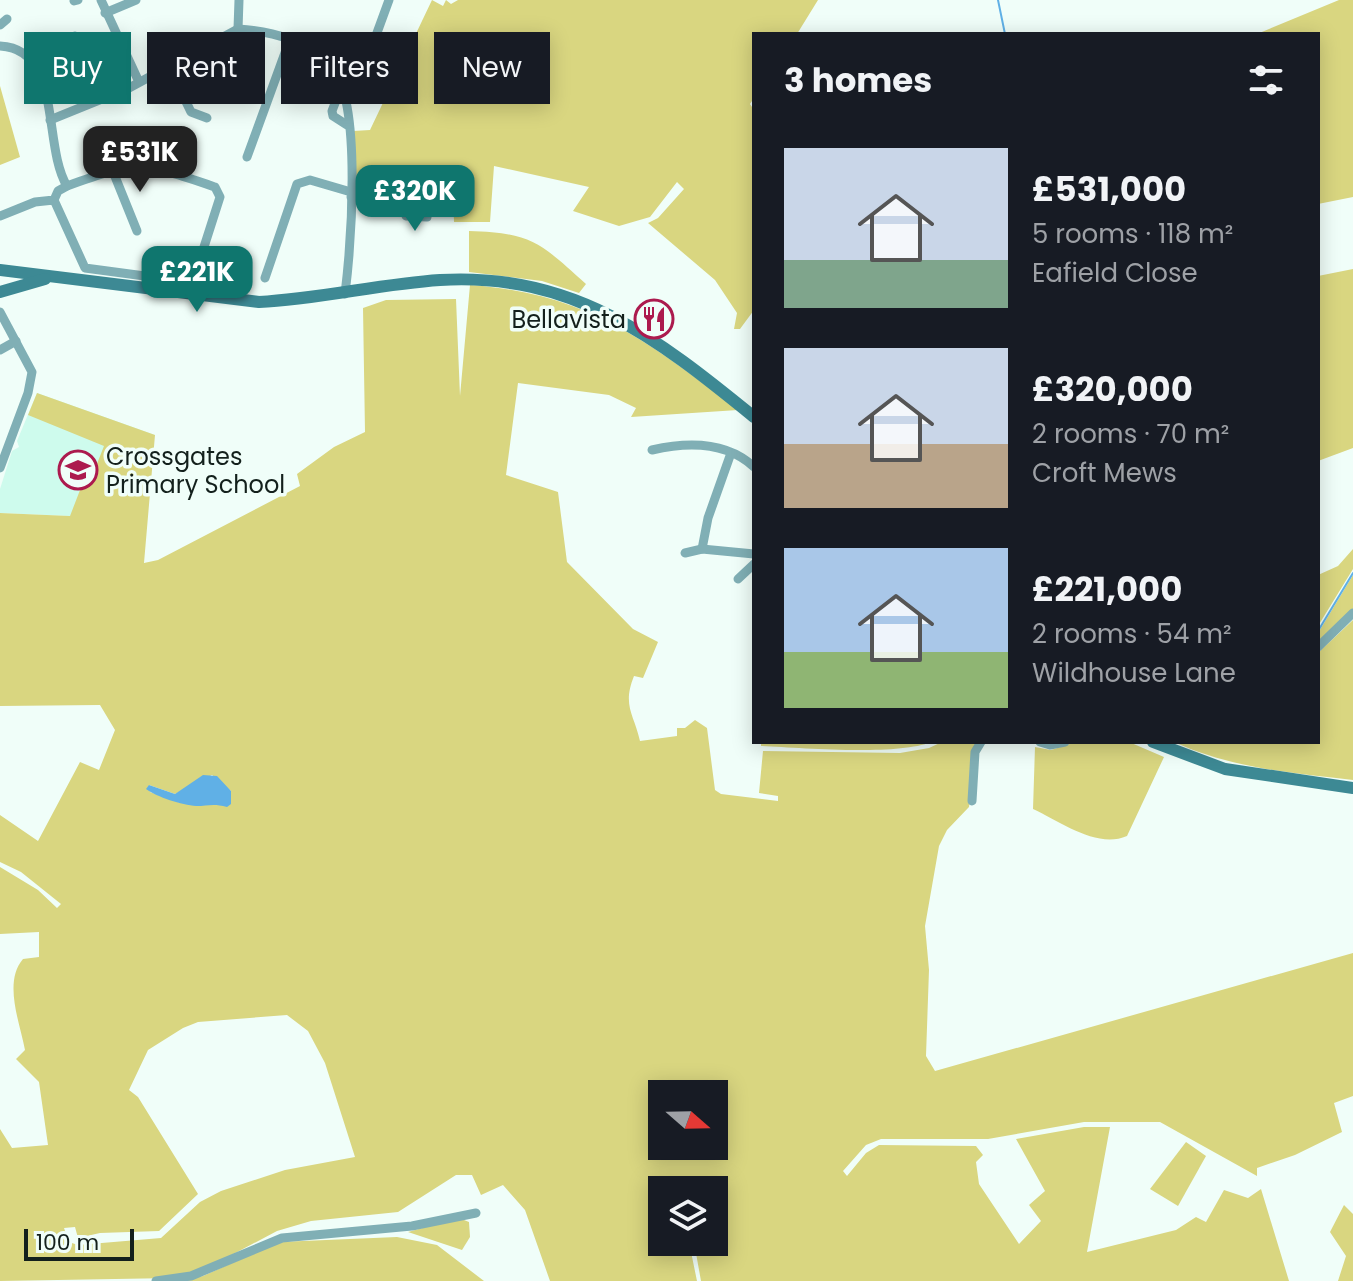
<!DOCTYPE html>
<html lang="en">
<head>
<meta charset="utf-8">
<style>
  :root { --surface:#171b24; --page:#242831; --text:#f1f3f6; --muted:#9ea1a6; --accent:#0f766e }
  body { margin:0; font-family:Poppins,sans-serif; background:var(--page); color:var(--text); height:100vh; display:flex; flex-direction:column; font-size:30px; white-space:nowrap }
  * { box-sizing:border-box; margin:0 }
  p { font-size:26px; color:var(--muted) }
  .icon { flex:none; width:44px; height:44px; fill:none; stroke:currentColor; stroke-width:2; stroke-linecap:round; stroke-linejoin:round }
  .map { position:relative; flex:1; overflow:hidden }
  .sheet { position:absolute; left:752px; top:32px; width:568px; height:712px; display:flex; flex-direction:column; background:var(--surface); border-radius:0px; box-shadow:0 4px 20px #0003 }
  .sheet>* { flex:none }
  .guide { position:absolute; left:24px; top:32px; width:608px; height:72px; display:flex; gap:16px }
  .needle { width:52px; rotate:110deg }
  .fabs { position:absolute; left:648px; top:1080px; display:grid; gap:16px }
  .fabs a { display:grid; place-items:center; width:80px; height:80px; border-radius:0px; background:var(--surface); box-shadow:0 4px 20px #0003; font-size:40px }
  .scale { position:absolute; left:24px; bottom:20px; width:110px; box-sizing:border-box; padding-left:8px; border:4px solid #13201c; border-top:0; font-size:22px; line-height:28px; white-space:nowrap; color:#13201c; -webkit-text-stroke:6px #f0fef9; paint-order:stroke }
  .price { position:absolute; translate:-50% -68px; padding:0 18px; border-radius:16px; background:var(--accent); color:#fff; font-size:26px; line-height:52px; filter:drop-shadow(0 2px 4px #0008) }
  .price::after { content:''; position:absolute; left:50%; top:48px; width:24px; height:18px; margin-left:-12px; background:inherit; clip-path:polygon(0 0,100% 0,50% 100%) }
  .price.current { background:#222; color:#fff }
  ul { padding:0; list-style:none }
  li { display:flex; align-items:center; gap:24px; height:200px; padding:0 32px }
  li span { display:grid; place-items:center; flex:none; width:224px; height:160px; border-radius:0px; color:#555 }
  li>.icon { margin-inline-start:auto }
  span .icon { width:96px; height:96px; fill:#fffc; stroke-width:1 }
  li b { font-size:34px }
  h2 { display:flex; justify-content:space-between; align-items:center; height:96px; padding:0 32px; font-size:34px }
  .tag { padding:0 28px; border-radius:0px; background:var(--surface); box-shadow:0 4px 20px #0003; font-size:28px; line-height:72px }
  .tag.current { background:var(--accent); color:#fff }
  .map>svg:first-child { display:block }
  .built { fill:#cefbed }
  .green { fill:#d9d680; fill-rule:evenodd }
  .water { fill:#60b0e6 }
  .lines { fill:none; stroke-linecap:round; stroke-linejoin:round }
  .stream { stroke:#60b0e6; stroke-width:2 }
  .street { stroke:#80afb5; stroke-width:9 }
  .secondary { stroke:#3d8994; stroke-width:12 }
  .labels { text-anchor:middle; dominant-baseline:central; stroke-width:7; stroke-linejoin:round; paint-order:stroke }
  .poi-label { font-size:24px; fill:#13201c; stroke:#f0fef9; text-anchor:end }
</style>
</head>
<body>
<div class="map">
<svg width="1353" height="1281" viewBox="0 0 1353 1281">
  <rect width="100%" height="100%" fill="#f0fef9"/>
  <!-- built -->
  <path class="built" d="M37 393 155 435 70 516 0 513V489L12 451 19 447 17 441Z"/>
  <!-- green -->
  <g class="green">
    <path d="M432 0 443 6 446 0 451 4 458 0H818L797 34H754V98L750 104 754 110V310L740 329H734L737 313 715 280 648 223 658 218 684 189 677 182 650 217 619 226 573 211 589 187 494 166 490 222H454L453 194 356 191 353 131 370 130Z"/>
    <path d="M1339 0H1353V197L1318 204V34H1257Z"/>
    <path d="M0 86 20 157 0 165Z"/>
    <path d="M469 231C533 233 539 242 586 284L579 293 542 281 469 272Z"/>
    <path d="M1353 269V448L1318 461V276Z"/>
    <path d="M470 285C587 293 649 342 738 410L631 417 636 408 609 395 518 383 506 475 558 492 567 562 633 629 658 642 643 678 634 676C622 706 634 714 640 741L677 736V728H685L695 720 707 728 715 790 721 794 778 801V796L759 793 763 751 900 753 929 748 942 742H978L969 807 947 830 939 846 925 926 929 970 926 1056 935 1071 1353 953V1096L1334 1103 1342 1132 1295 1155 1257 1168V1176L1160 1122H1084L988 1139H881L866 1145 843 1171 847 1176 866 1153 879 1145 976 1146 983 1155 976 1162 979 1184 1019 1244 1041 1221 1029 1205 1045 1191 1016 1139 1084 1127H1110L1087 1252 1176 1230 1196 1217 1206 1222 1224 1190 1248 1198 1261 1189 1289 1281H701L694 1242H714V1190H662V1242H689L697 1281H550L525 1210 503 1185 481 1195 472 1175H456L398 1212 311 1221 277 1231 209 1267 173 1278 0 1281V1129L12 1148 48 1145 39 1082 16 1059 25 1050C20 1023 3 982 23 959L39 957V932L0 934V867L38 890 57 908 61 904 21 872 0 862V815L38 841 80 762 99 770 115 730 100 705 0 706V513L70 516 87 472 93 474 104 446 28 415 37 393 155 435 144 563 158 560 300 486 297 474 334 447 365 432 363 308 386 300 456 299 460 396ZM212 775 231 791 181 803 150 792 149 785 175 794ZM287 1015 308 1031 325 1063 355 1157 285 1170 221 1191 200 1202 161 1238 78 1245 69 1242 64 1228 75 1227 78 1238 100 1233 159 1231 198 1194 138 1097 129 1090 148 1050 183 1028 198 1022ZM662 1094H714V1146H662Z"/>
    <path d="M1353 549V569L1318 626V575L1338 566Z"/>
    <path d="M1353 575V610L1318 645V633Z"/>
    <path d="M1353 620V780C1291 773 1231 768 1174 742H1318V653Z"/>
    <path d="M761 742H931C897 756 801 748 761 746Z"/>
    <path d="M1076 742H1129L1164 757 1127 836C1097 849 1061 822 1033 809L1035 747 1051 750Z"/>
    <path d="M1186 1142 1206 1156 1178 1206 1150 1189Z"/>
    <path d="M1344 1205 1353 1214V1281H1338L1346 1256 1330 1232Z"/>
    <path d="M459 1218 469 1222 470 1237 462 1250 408 1232Z"/>
    <path d="M397 1237 437 1245 484 1281H180L203 1276 279 1242Z"/>
  </g>
  <!-- water -->
  <path class="water" d="M203 775 217 776 231 791V804L227 807C213 803 208 806 196 806 182 805 157 797 146 789L149 785 175 794Z"/>
  <g class="lines">
    <!-- stream -->
    <g class="stream">
      <path d="M998 0 1005 34"/>
      <path d="M1318 631 1353 573"/>
    </g>
    <!-- street -->
    <g class="street">
      <path d="M101 0 139 82"/>
      <path d="M74 1 78 0"/>
      <path d="M105 13 136 0"/>
      <path d="M0 25 7 19"/>
      <path d="M238 29 239 0"/>
      <path d="M374 41 389 0"/>
      <path d="M0 46C63 49 42 145 67 186"/>
      <path d="M33 60 75 36"/>
      <path d="M169 67 191 112 207 118"/>
      <path d="M342 85 332 111 333 116 347 125"/>
      <path d="M50 120 129 88 238 29C270 31 312 41 333 68 362 106 351 245 345 294"/>
      <path d="M247 157 290 39"/>
      <path d="M112 169 137 231"/>
      <path d="M351 197 429 196 427 217 406 216 408 196"/>
      <path d="M0 216 35 202 54 200 58 191 67 186C137 160 145 163 215 187L220 197 196 272 192 279 182 281 85 268 54 200"/>
      <path d="M265 278 297 184 310 180 351 192"/>
      <path d="M0 312 32 372 28 393 0 468"/>
      <path d="M0 350 16 341"/>
      <path d="M652 450C687 442 726 441 754 467"/>
      <path d="M702 549 708 518 731 453"/>
      <path d="M685 553 702 549 754 554"/>
      <path d="M738 579 754 564"/>
      <path d="M1318 647 1353 613"/>
      <path d="M1040 742 1050 745 1065 742"/>
      <path d="M972 801 975 752 981 742"/>
      <path d="M156 1281 191 1276 282 1238 412 1226 476 1213"/>
    </g>
    <!-- secondary -->
    <g class="secondary">
      <path d="M0 270 259 302C320 299 379 284 440 280 573 272 657 338 754 417"/>
      <path d="M0 292 45 279"/>
      <path d="M1153 742 1225 769 1353 788"/>
    </g>
  </g>
  <!-- icons -->
  <defs>
    <g id="restaurant-ring" transform="scale(2)"><circle r="9.5" fill="#f0fef9" stroke="#ac1a4e" stroke-width="1.5"/><path d="M-5-6h1v4h1v-4h1v4h1v-4h1v5L-1.5 .5V6h-2V.5L-5-1ZM5-6V6H3V1.5H1.5Q1.5-4 5-6Z" fill="#ac1a4e"/></g>
    <g id="school-ring" transform="scale(2)"><circle r="9.5" fill="#f0fef9" stroke="#ac1a4e" stroke-width="1.5"/><path d="M0-5L7-2L0 1L-7-2ZM-4 1L0 2.5L4 1V4Q0 6-4 4Z" fill="#ac1a4e"/></g>
  </defs>
  <g fill-rule="evenodd">
    <use href="#restaurant-ring" x="654" y="319"/>
    <use href="#school-ring" x="78" y="470"/>
  </g>
  <g class="labels">
    <!-- poi labels -->
    <g class="poi-label">
      <text x="626" y="319">Bellavista</text>
      <text x="106" y="456" text-anchor="start">Crossgates<tspan x="106" dy="28">Primary School</tspan></text>
    </g>
  </g>
</svg>
<div class="fabs">
<a><svg class="needle" viewBox="-14 -14 28 28"><path d="M0-13l5 13h-10z" fill="#e53935"/><path d="M0 13l5-13h-10z" fill="#9ea1a6"/></svg></a>
<a><svg class="icon" aria-label="layers" viewBox="0 0 24 24"><path d="M12 4l9 5-9 5-9-5zM3 14l9 5 9-5"/></svg></a>
</div>
<div class="scale">100 m</div>
<b class="price current" style="left:140px;top:194px">£531K</b>
<b class="price" style="left:415px;top:233px">£320K</b>
<b class="price" style="left:197px;top:314px">£221K</b>
<div class="guide">
<a class="tag current">Buy</a>
<a class="tag">Rent</a>
<a class="tag">Filters</a>
<a class="tag">New</a>
</div>
<section class="sheet">
<h2>3 homes<svg class="icon" aria-label="filters" viewBox="0 0 24 24"><path d="M4 7h16M4 17h16"/><circle cx="9" cy="7" r="2"/><circle cx="15" cy="17" r="2"/></svg></h2>
<ul>
<li><span style="background:linear-gradient(#c9d6e8 70%,#7fa58c 0)"><svg class="icon" aria-label="home" viewBox="0 0 24 24"><path d="M3 11l9-7 9 7M6 9v11h12V9"/></svg></span><div><b>£531,000</b><p>5 rooms · 118 m²</p><p>Eafield Close</p></div></li>
<li><span style="background:linear-gradient(#c9d6e8 60%,#b9a48a 0)"><svg class="icon" aria-label="home" viewBox="0 0 24 24"><path d="M3 11l9-7 9 7M6 9v11h12V9"/></svg></span><div><b>£320,000</b><p>2 rooms · 70 m²</p><p>Croft Mews</p></div></li>
<li><span style="background:linear-gradient(#a9c7e8 65%,#8fb573 0)"><svg class="icon" aria-label="home" viewBox="0 0 24 24"><path d="M3 11l9-7 9 7M6 9v11h12V9"/></svg></span><div><b>£221,000</b><p>2 rooms · 54 m²</p><p>Wildhouse Lane</p></div></li>
</ul>
</section>
</div>
</body>
</html>
